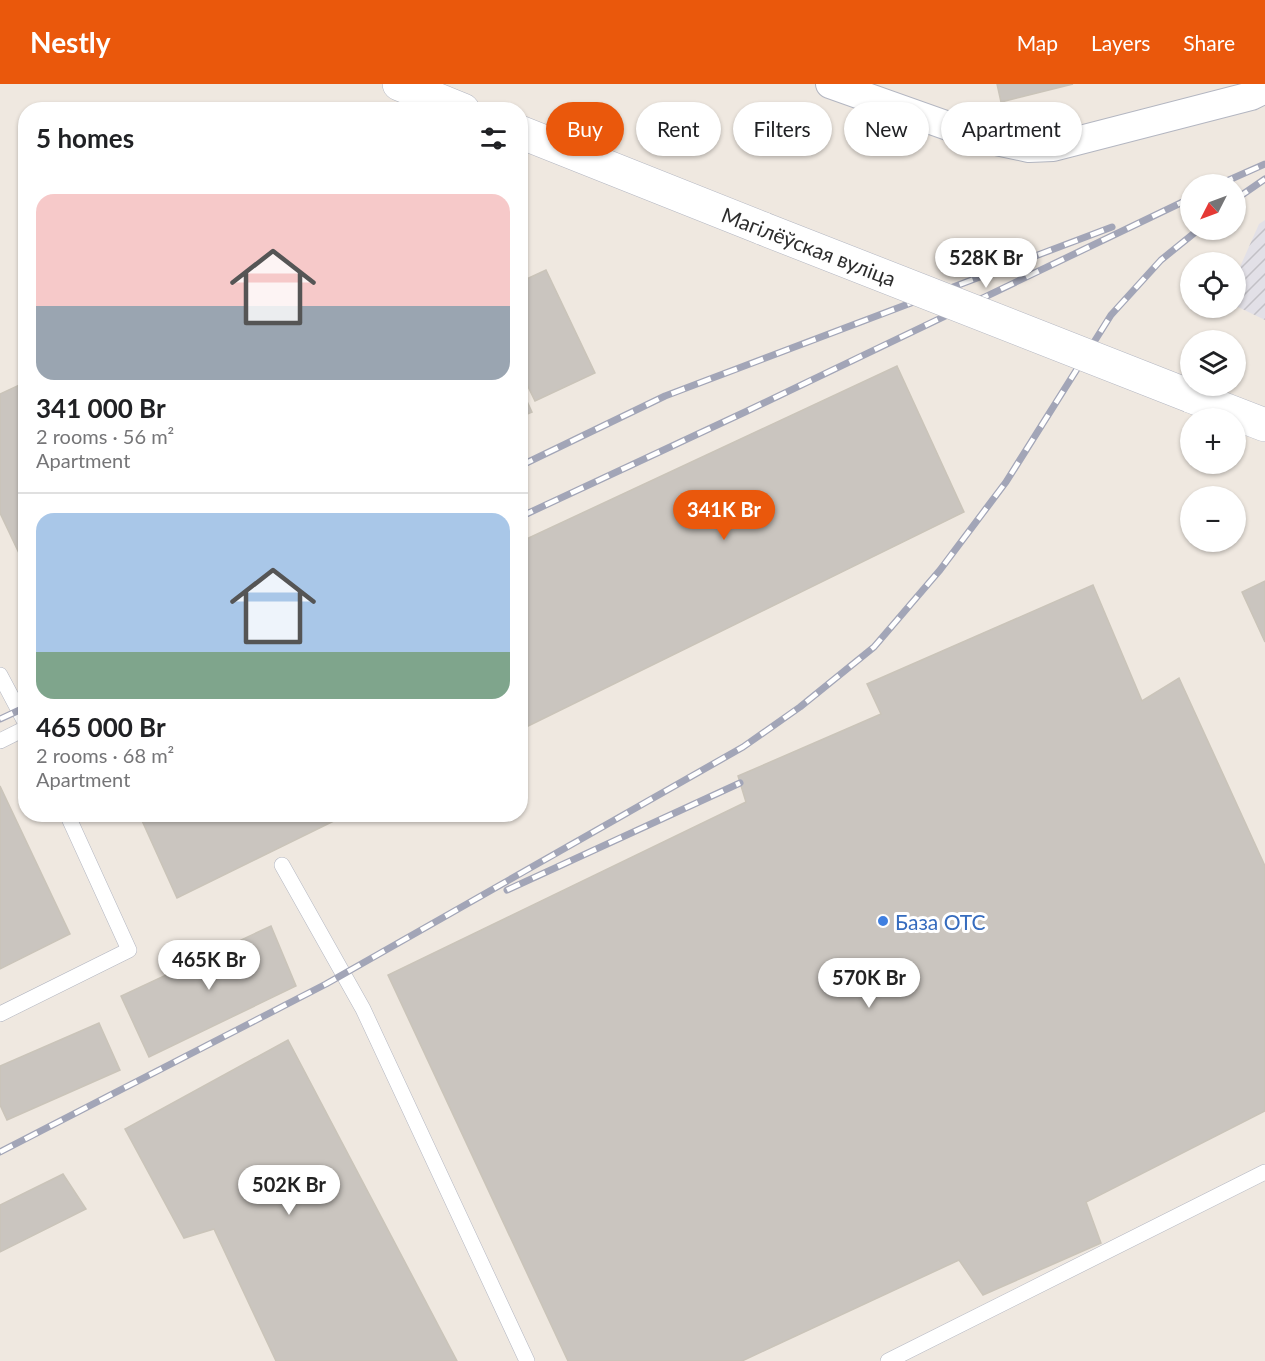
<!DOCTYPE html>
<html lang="en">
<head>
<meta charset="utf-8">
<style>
  :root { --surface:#fff; --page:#f6f6f6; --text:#202124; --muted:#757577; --line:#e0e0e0; --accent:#ea580c }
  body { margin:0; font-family:Lato,sans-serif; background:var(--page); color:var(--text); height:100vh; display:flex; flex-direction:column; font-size:22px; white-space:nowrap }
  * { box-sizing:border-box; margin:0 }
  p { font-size:20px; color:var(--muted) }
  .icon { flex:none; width:33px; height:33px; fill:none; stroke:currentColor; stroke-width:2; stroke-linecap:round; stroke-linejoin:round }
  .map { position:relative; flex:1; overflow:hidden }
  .drawer { position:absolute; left:18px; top:18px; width:510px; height:720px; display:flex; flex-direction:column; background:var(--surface); border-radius:24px; box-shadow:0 2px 4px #0004 }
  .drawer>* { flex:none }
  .hud { position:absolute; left:546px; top:18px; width:570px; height:54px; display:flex; gap:12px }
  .needle { width:39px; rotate:228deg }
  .tools { position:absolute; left:1180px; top:90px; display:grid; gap:12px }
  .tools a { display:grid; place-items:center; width:66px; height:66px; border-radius:50%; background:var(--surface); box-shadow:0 2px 4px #0004; font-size:30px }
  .price { position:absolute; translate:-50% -51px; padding:0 14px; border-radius:21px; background:#fff; color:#222; font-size:20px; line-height:39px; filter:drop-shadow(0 2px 3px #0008) }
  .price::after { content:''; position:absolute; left:50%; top:36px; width:18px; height:14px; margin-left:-9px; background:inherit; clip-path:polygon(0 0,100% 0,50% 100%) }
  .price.active { background:var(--accent); color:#fff }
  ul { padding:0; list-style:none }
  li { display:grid; align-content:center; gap:12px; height:318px; padding:0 18px }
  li+li { border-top:2px solid var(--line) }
  li span { display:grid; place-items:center; height:186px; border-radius:18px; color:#555 }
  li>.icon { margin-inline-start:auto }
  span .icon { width:108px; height:108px; fill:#fffc; stroke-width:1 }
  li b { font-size:26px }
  h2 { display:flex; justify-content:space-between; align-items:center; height:72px; padding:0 18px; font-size:26px }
  .tag { padding:0 21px; border-radius:27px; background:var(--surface); box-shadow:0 2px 4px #0004; font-size:21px; line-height:54px }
  .tag.active { background:var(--accent); color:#fff }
  header { display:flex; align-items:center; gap:36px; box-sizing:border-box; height:84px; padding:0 30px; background:var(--accent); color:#fff }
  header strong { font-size:28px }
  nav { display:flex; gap:33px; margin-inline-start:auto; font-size:21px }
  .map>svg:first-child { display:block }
  .industrial { fill:url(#industrial-furrows) }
  .building { fill:#cac5bf; stroke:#cac4b9; stroke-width:1.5 }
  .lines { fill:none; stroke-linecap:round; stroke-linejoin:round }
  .lane-casing { stroke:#b3b6c1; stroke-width:16 }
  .street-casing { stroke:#b3b6c1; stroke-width:30 }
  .secondary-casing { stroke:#b3b6c1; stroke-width:34 }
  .lane { stroke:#fff; stroke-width:15 }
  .street { stroke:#fff; stroke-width:28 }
  .secondary { stroke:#fff; stroke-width:33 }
  .rail-casing { stroke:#a2a5b7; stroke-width:7 }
  .rail { stroke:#fff; stroke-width:4.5; stroke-dasharray:14; stroke-linecap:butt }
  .secondary-bridge-casing { stroke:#b3b6c1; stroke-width:34; stroke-linecap:butt }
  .secondary-bridge { stroke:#fff; stroke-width:33 }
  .shop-dot { fill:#3f7fe0; stroke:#fff; stroke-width:2 }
  .labels { text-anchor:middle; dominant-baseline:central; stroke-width:6; stroke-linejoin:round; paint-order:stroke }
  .street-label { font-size:21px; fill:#2d2d2d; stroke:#fff }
  .shop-label { font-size:21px; fill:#366cbe; stroke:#fff; text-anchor:start }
</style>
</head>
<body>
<header>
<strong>Nestly</strong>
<nav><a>Map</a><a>Layers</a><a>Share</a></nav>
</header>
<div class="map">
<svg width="1265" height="1277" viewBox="0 0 1265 1277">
  <defs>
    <pattern id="industrial-furrows" width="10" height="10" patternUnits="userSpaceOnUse" patternTransform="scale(1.5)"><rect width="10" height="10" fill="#e2e0e7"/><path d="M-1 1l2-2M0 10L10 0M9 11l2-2" fill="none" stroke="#c2c0c6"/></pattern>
  </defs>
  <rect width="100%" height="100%" fill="#efe8e0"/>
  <!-- industrial -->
  <path class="industrial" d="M1265 136V236L1236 222V192L1259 140Z"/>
  <!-- building -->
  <g class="building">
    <path d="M997 0H1073L1001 18Z"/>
    <path d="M546 186 595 289 535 317 520 286V198Z"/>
    <path d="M897 282 964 428 520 646V458Z"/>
    <path d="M26 298V484L0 429V310Z"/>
    <path d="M520 302 532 328 520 333Z"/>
    <path d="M1265 497V558L1242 508Z"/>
    <path d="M1093 501 1142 617 1179 594 1265 782V1027L1086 1118 1101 1159 983 1211 959 1176 742 1277H568L388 891 746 718 738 692 881 630 867 600Z"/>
    <path d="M0 702 70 850 0 885Z"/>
    <path d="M139 730H348L177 814Z"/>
    <path d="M271 842 296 902 149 973 121 912Z"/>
    <path d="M99 939 120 986 7 1036 0 1021V982Z"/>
    <path d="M288 956 457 1277H276L214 1145 184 1154 125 1045Z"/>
    <path d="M63 1090 86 1125 0 1168V1121Z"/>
  </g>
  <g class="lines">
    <!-- lane casing -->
    <g class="lane-casing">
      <g id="lane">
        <path d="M0 591 26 640"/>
        <path d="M0 657 26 644"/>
        <path d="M282 781 363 925 527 1277"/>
        <path d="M0 930 129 866 67 730"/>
        <path d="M888 1277 1265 1088"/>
      </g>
    </g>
    <!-- street casing -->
    <g class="street-casing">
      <path id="street" d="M830 0 982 54 1029 64 1053 63 1251 12 1265 5"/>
    </g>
    <!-- secondary casing -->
    <g class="secondary-casing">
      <g id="secondary">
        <path d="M399 0 463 26"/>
        <path d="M520 48 764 145"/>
        <path d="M1190 312 1265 341"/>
      </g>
    </g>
    <!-- lane -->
    <use href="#lane" class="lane"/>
    <!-- street -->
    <use href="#street" class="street"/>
    <!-- secondary -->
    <use href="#secondary" class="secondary"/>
    <!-- rail casing -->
    <g class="rail-casing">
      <g id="rail">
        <path d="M1220 100 1265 80"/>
        <path d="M1236 115 1265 95"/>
        <path d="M520 382 665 312 1112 143"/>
        <path d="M520 433 745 328 1191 114"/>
        <path d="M0 635 26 623"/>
        <path d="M507 806 740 699"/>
        <path d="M0 1068 326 900 743 663 800 623 874 563 940 486 1006 398 1111 231 1161 176 1198 146"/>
      </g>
    </g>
    <!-- rail -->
    <use href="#rail" class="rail"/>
    <!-- secondary-bridge casing -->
    <g class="secondary-bridge-casing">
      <path id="secondary-bridge" d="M764 145 1190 312"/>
    </g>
    <!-- secondary-bridge -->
    <use href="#secondary-bridge" class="secondary-bridge"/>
  </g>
  <!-- markers -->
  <circle class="shop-dot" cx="883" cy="837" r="6"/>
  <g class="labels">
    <!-- street labels -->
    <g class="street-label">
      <text transform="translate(809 162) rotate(21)">Магілёўская вуліца</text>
    </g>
    <!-- shop labels -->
    <g class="shop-label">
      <text x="895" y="837">База ОТС</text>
    </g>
  </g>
</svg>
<div class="tools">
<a><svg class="needle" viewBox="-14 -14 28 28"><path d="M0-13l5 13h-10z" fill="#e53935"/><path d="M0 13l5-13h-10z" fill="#757577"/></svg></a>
<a><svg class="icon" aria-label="locate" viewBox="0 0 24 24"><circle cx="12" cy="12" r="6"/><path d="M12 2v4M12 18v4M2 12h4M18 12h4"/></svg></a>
<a><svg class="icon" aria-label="layers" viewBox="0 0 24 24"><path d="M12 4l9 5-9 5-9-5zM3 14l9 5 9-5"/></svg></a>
<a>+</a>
<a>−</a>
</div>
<b class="price" style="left:986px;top:205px">528K Br</b>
<b class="price active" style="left:724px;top:457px">341K Br</b>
<b class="price" style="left:209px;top:907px">465K Br</b>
<b class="price" style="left:869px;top:925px">570K Br</b>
<b class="price" style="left:289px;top:1132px">502K Br</b>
<div class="hud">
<a class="tag active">Buy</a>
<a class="tag">Rent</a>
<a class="tag">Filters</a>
<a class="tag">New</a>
<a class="tag">Apartment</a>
</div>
<section class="drawer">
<h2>5 homes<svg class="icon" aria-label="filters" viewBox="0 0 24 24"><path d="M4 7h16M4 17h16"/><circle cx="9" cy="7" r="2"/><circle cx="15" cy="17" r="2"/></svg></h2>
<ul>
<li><span style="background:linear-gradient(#f6c9c9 60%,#9aa5b1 0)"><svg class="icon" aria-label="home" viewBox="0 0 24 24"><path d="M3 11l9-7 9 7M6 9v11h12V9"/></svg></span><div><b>341 000 Br</b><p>2 rooms · 56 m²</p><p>Apartment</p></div></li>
<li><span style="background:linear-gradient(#a9c7e8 75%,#7fa58c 0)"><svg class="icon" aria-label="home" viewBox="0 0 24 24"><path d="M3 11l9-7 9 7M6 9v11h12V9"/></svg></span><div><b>465 000 Br</b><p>2 rooms · 68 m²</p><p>Apartment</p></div></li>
</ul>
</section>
</div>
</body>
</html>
